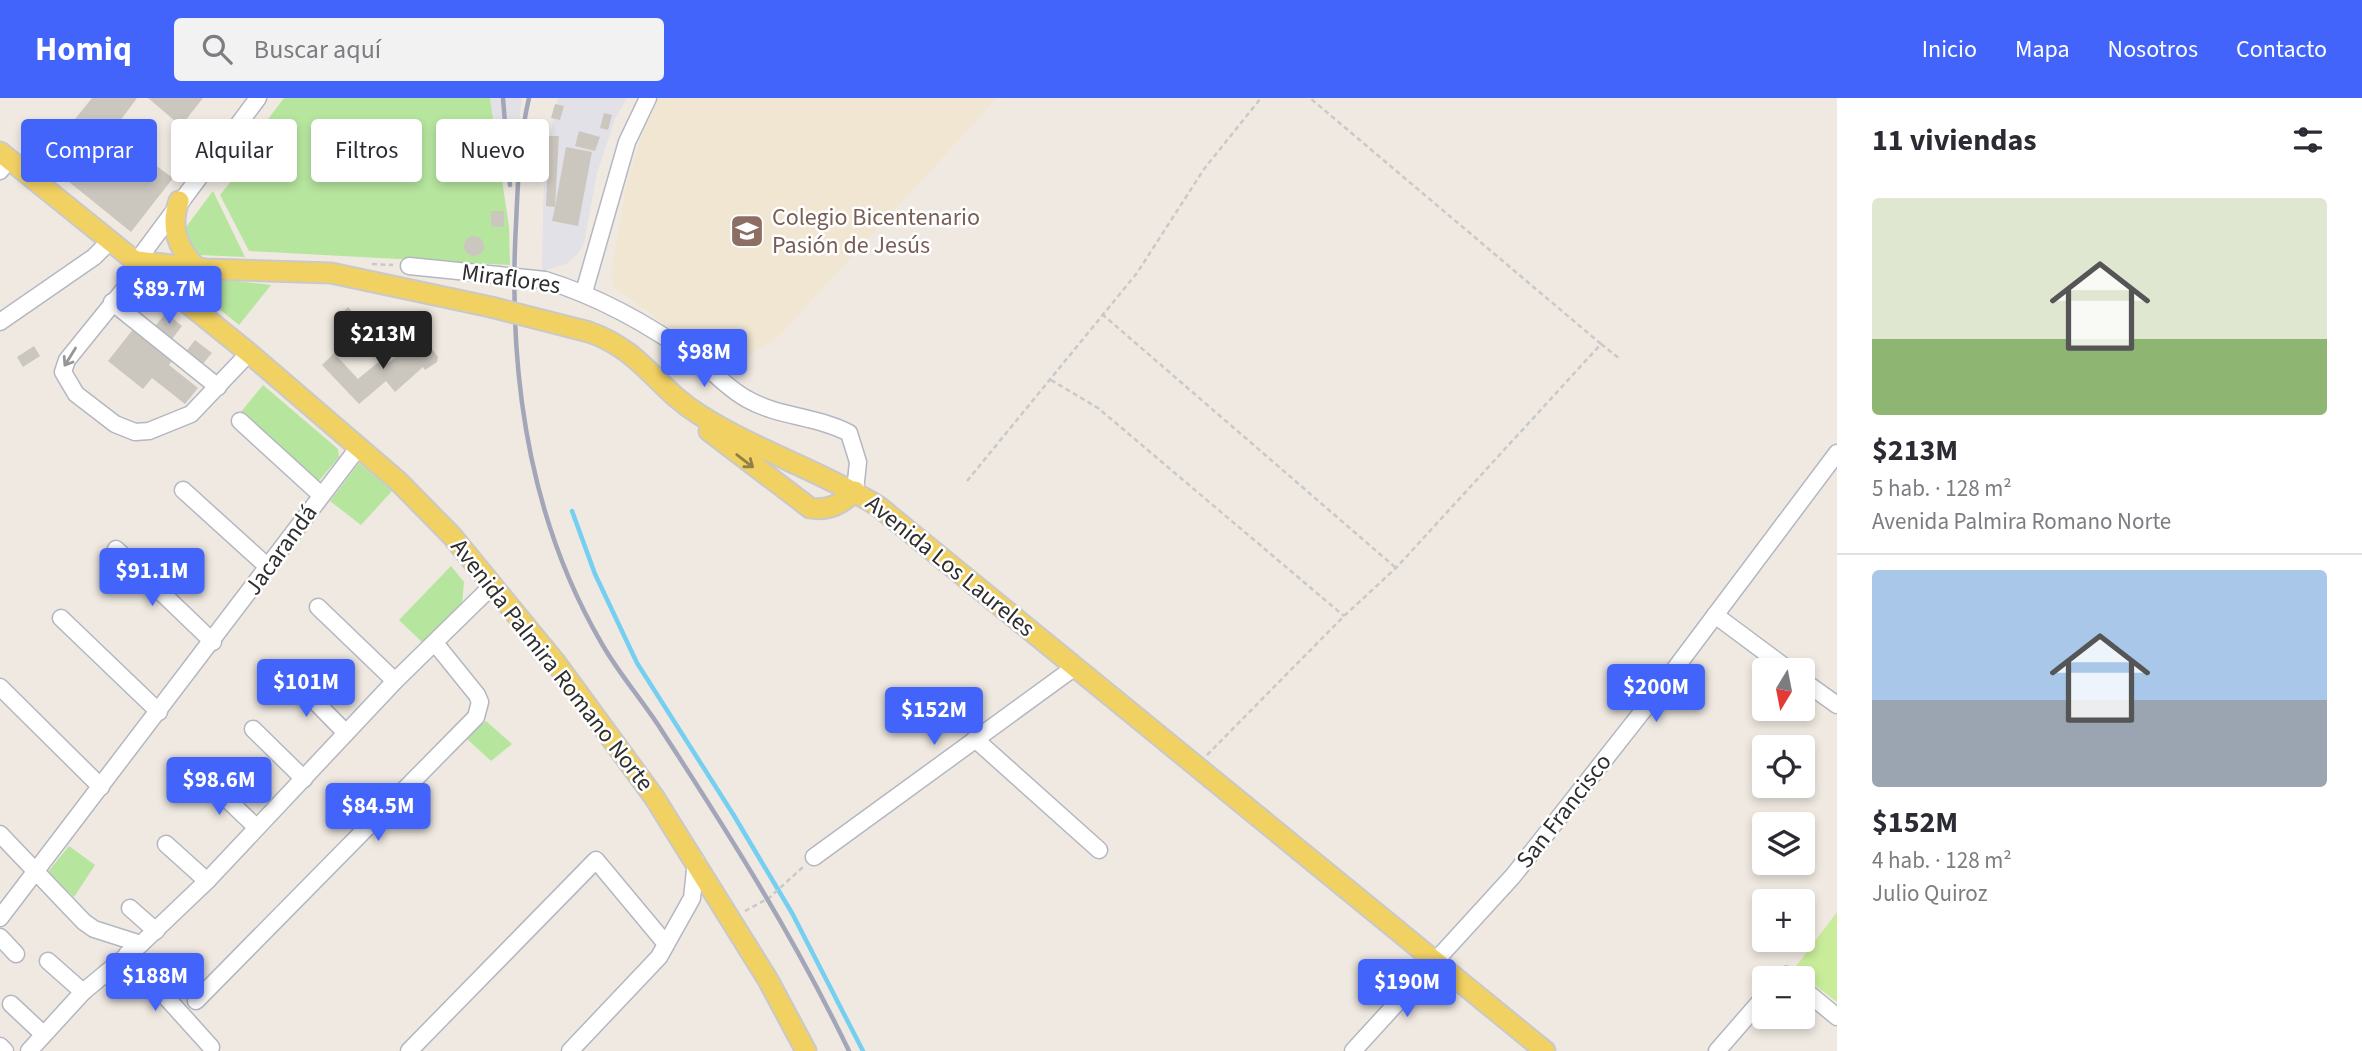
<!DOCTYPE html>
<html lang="es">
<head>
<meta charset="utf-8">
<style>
  :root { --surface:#fff; --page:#f2f2f3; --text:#2b2b33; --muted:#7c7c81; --line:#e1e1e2; --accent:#4264fb }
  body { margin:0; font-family:"Source Sans 3",sans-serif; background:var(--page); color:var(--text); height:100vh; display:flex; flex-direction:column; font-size:26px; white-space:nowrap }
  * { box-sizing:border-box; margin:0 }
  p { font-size:23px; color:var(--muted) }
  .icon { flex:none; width:38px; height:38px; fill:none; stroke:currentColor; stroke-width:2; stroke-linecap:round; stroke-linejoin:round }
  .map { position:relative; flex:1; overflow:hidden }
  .panel { display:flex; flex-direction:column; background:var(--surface); width:525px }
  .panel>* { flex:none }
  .guide { position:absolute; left:21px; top:21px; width:665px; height:63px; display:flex; gap:14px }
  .needle { width:46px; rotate:190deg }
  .tools { position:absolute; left:1752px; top:560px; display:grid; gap:14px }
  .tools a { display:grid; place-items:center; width:63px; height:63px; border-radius:7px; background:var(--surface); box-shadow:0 4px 10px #0003; font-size:35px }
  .price { position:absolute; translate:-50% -60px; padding:0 16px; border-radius:7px; background:var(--accent); color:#fff; font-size:23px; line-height:46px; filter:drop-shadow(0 2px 4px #0008) }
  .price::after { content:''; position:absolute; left:50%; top:42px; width:21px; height:16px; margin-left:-10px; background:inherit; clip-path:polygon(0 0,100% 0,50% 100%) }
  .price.on { background:#222; color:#fff }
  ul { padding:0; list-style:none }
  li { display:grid; align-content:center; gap:14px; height:371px; padding:0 35px }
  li+li { border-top:2px solid var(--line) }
  li span { display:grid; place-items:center; height:217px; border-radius:7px; color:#555 }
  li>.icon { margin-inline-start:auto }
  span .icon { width:126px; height:126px; fill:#fffc; stroke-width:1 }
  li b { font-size:30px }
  h2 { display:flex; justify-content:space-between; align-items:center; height:84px; padding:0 35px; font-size:30px }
  .tag { padding:0 24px; border-radius:7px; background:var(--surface); box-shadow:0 4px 10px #0003; font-size:24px; line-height:63px }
  .tag.on { background:var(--accent); color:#fff }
  header { display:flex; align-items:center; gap:42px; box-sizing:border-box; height:98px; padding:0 35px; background:var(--accent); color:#fff }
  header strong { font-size:33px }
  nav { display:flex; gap:38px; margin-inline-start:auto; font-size:24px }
  .search { width:490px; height:63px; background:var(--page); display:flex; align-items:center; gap:18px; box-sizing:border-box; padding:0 24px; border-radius:7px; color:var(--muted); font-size:26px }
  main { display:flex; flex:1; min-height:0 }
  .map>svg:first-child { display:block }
  .industrial { fill:#e3e1e8 }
  .education { fill:#f0e6d1 }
  .green { fill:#b6e59e }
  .pitch { fill:#c9ec9a }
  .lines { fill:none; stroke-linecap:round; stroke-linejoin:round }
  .stream { stroke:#75cff0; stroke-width:4.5 }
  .building { fill:#cbc7bf }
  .minor-casing { stroke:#b4b7c1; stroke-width:19 }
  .major-casing { stroke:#c9c9c9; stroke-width:23 }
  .path { stroke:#c9c9c9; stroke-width:2.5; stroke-dasharray:5 3.5; stroke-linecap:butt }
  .minor { stroke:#fff; stroke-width:16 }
  .major { stroke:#f2d163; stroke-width:19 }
  .rail { stroke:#a3a6b8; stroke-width:4.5 }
  .minor-bridge-casing { stroke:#b4b7c1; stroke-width:19; stroke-linecap:butt }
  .major-bridge-casing { stroke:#c9c9c9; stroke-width:23; stroke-linecap:butt }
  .minor-bridge { stroke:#fff; stroke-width:16 }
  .major-bridge { stroke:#f2d163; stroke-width:19 }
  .oneway { stroke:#969696 }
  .oneway2 { stroke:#908048 }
  .labels { text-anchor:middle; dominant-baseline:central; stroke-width:5; stroke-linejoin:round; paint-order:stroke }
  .education-label { font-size:24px; fill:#785e54; stroke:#fff; text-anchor:start }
  .street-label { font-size:24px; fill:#2e2e2e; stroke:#fff }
</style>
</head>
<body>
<header>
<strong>Homiq</strong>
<div class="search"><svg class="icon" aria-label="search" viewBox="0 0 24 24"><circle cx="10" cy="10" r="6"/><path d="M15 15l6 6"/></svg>Buscar aquí</div>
<nav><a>Inicio</a><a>Mapa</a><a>Nosotros</a><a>Contacto</a></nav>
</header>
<main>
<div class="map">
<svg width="1837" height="953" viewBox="0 0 1837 953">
  <rect width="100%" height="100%" fill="#efe9e1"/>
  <!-- industrial -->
  <g class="industrial">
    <path d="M490 0H522L514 67 502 68Z"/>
    <path d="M558 0H627L615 21 597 75 584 145 578 156 566 166 542 173 544 65Z"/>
  </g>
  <!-- education -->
  <path class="education" d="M659 0H997L777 240 726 271 615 190 611 177 626 88 643 34Z"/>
  <!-- green -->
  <g class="green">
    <path d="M284 0H490L509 129 510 167 249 153 220 97 256 52 249 46Z"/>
    <path d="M213 93 245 159 198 157 188 148 186 129Z"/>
    <path d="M226 182 271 187 239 227 212 205 207 193 212 185Z"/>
    <path d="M263 287 338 351 339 359 317 385 240 315Z"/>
    <path d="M359 365 392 393 361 427 330 403Z"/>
    <path d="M451 468 464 484 462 506 423 545 399 522Z"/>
    <path d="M486 623 512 646 491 663 466 640Z"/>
    <path d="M69 748 95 767 74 799 48 774Z"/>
  </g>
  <!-- pitch -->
  <path class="pitch" d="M1837 814V904L1794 871Z"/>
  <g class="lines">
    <!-- stream -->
    <path class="stream" d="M572 413 595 476 637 565 733 716 792 815 863 953"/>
  </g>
  <!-- building -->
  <g class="building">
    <path d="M92 0H137L111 35 173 80 131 134 42 62Z"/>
    <path d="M148 0H203L181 28Z"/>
    <path d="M555 6 564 8 560 22 551 20Z"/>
    <path d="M604 15 612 17 608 32 600 30Z"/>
    <path d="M579 33 600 39 595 53 575 48Z"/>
    <path d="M549 38H559L555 109 566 49 592 54 578 128 552 123 555 109 546 108Z"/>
    <path d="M491 113H504V129L491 128Z"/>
    <circle cx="474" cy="148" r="10"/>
    <path d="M348 209 361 224 368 219 373 225 358 238 339 218Z"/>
    <path d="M166 215 182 228 172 241 155 228Z"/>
    <path d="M134 230 173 261 169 267 198 290 185 306 152 280 143 291 108 263Z"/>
    <path d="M418 241 423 246 426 243 438 259 437 264 425 272 423 269 395 294 386 283 359 306 322 267 334 255 358 281 382 261 387 266Z"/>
    <path d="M195 242 212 255 201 268 185 255Z"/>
    <path d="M34 248 40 258 23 269 17 259Z"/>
  </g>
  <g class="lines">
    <!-- minor casing -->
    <g class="minor-casing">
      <g id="minor">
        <path d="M0 73 9 61"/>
        <path d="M137 163 258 0"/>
        <path d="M143 168 67 262 63 274 76 296 115 326 135 334 149 333 191 316 249 255"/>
        <path d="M409 168 498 177"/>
        <path d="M545 182C600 199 650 227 697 261 714 274 728 291 747 301 778 319 817 318 849 335L858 364 855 393"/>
        <path d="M584 194 627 44 648 0"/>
        <path d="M112 204 218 289"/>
        <path d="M0 224 94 159 111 142"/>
        <path d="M240 323 321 397"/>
        <path d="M183 392 268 469"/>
        <path d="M116 451 213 544"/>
        <path d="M318 509 395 583"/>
        <path d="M1715 517 1789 572"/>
        <path d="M61 520 159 614"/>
        <path d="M292 580 346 635"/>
        <path d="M1802 582 1837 607"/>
        <path d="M0 589 101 689"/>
        <path d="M253 631 304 681"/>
        <path d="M975 641 1099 752"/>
        <path d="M207 682 256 729"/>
        <path d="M0 736 84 824 94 831 141 846"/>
        <path d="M166 746 207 783"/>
        <path d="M814 759 1075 569"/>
        <path d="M130 810 156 833"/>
        <path d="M0 820 358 350"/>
        <path d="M0 839 16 856"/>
        <path d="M127 856 211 949"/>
        <path d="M48 863 83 894"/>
        <path d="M1781 880 1786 877 1790 880"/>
        <path d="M1802 890 1837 919"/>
        <path d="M196 903 476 619 480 604 477 597 435 545"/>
        <path d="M11 906 43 936"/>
        <path d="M0 948 5 953"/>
        <path d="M29 953 83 894 141 846 207 783 395 583 493 487"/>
        <path d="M409 953 596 762 666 846"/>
        <path d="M570 953 659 859 692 800 696 763"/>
        <path d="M1353 953 1513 778 1653 600 1837 355"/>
        <path d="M1717 953 1764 899"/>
      </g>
    </g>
    <!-- major casing -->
    <g class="major-casing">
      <g id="major">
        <path d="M0 54 249 255 399 384 452 438 556 565 654 699 768 882 806 953"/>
        <path d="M179 103C169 130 178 151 197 170"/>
        <path d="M137 163 206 171 331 175 491 209"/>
        <path d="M589 234C643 253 656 290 700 317 757 353 821 373 878 408L1545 953"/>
        <path d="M709 333 810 410C829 413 842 406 855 393"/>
      </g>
    </g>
    <!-- path -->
    <g class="path">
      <path d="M372 166 393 167"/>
      <path d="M1102 216 1396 470"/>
      <path d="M1601 246 1620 261"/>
      <path d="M1051 282 1098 310 1344 518"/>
      <path d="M967 383 1137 175 1204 71 1261 0"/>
      <path d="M1207 657 1344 518 1396 470 1601 246 1310 0"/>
      <path d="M745 813 769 800 803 769"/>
    </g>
    <!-- minor -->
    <use href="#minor" class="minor"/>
    <!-- major -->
    <use href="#major" class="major"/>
    <!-- rail -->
    <g class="rail">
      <path d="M503 0 510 87"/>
      <path d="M529 0C519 42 518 84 516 126 508 271 527 418 602 546 619 576 643 603 662 633 731 739 794 839 849 953"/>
    </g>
    <!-- minor-bridge casing -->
    <g class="minor-bridge-casing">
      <path id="minor-bridge" d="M498 177 545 182"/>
    </g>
    <!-- major-bridge casing -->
    <g class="major-bridge-casing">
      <path id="major-bridge" d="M491 209 589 234"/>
    </g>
    <!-- minor-bridge -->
    <use href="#minor-bridge" class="minor-bridge"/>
    <!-- major-bridge -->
    <use href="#major-bridge" class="major-bridge"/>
  </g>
  <!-- one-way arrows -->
  <defs><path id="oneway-shaft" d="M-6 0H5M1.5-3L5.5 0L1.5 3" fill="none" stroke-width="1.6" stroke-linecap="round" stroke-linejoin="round" transform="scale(1.75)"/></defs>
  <use class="oneway" href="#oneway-shaft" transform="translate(70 259) rotate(122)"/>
  <use class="oneway2" href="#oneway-shaft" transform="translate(745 363) rotate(38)"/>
  <!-- icons -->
  <defs>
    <g id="school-square" transform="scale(1.75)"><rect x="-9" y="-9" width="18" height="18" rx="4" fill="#8d6e63" stroke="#fff"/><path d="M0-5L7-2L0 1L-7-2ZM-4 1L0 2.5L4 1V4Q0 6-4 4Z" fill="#fff"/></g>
  </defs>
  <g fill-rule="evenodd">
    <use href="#school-square" x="747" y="133"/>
  </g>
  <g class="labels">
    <!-- education labels -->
    <g class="education-label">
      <text x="772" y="119">Colegio Bicentenario<tspan x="772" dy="28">Pasión de Jesús</tspan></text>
    </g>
    <!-- street labels -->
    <g class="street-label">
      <text transform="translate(511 181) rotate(8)">Miraflores</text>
      <text transform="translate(281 452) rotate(-54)">Jacarandá</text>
      <text transform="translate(950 468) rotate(39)">Avenida Los Laureles</text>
      <text transform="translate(552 567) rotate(52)">Avenida Palmira Romano Norte</text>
      <text transform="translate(1564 713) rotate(-52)">San Francisco</text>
    </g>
  </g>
</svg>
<div class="tools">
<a><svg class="needle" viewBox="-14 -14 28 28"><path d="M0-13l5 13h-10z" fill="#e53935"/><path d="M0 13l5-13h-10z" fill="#7c7c81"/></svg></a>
<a><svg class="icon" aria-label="locate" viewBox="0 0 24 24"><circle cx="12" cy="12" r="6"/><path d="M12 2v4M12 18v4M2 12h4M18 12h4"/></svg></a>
<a><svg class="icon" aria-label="layers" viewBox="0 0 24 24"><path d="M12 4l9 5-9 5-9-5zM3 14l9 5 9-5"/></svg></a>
<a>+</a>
<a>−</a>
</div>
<b class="price" style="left:169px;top:228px">$89.7M</b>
<b class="price on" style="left:383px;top:273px">$213M</b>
<b class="price" style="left:704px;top:291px">$98M</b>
<b class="price" style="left:152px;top:510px">$91.1M</b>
<b class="price" style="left:306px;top:621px">$101M</b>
<b class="price" style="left:1656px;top:626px">$200M</b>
<b class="price" style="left:934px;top:649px">$152M</b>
<b class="price" style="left:219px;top:719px">$98.6M</b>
<b class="price" style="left:378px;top:745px">$84.5M</b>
<b class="price" style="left:155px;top:915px">$188M</b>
<b class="price" style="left:1407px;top:921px">$190M</b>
<div class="guide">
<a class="tag on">Comprar</a>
<a class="tag">Alquilar</a>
<a class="tag">Filtros</a>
<a class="tag">Nuevo</a>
</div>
</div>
<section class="panel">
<h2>11 viviendas<svg class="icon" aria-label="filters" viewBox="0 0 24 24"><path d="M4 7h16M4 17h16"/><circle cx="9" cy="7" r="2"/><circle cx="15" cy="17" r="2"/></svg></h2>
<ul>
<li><span style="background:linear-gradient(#dfe7d0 65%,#8fb573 0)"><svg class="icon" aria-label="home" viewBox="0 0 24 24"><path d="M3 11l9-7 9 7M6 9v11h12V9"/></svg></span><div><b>$213M</b><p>5 hab. · 128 m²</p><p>Avenida Palmira Romano Norte</p></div></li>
<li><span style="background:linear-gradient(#a9c7e8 60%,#9aa5b1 0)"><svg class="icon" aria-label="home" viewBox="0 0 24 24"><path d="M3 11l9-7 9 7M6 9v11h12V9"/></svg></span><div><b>$152M</b><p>4 hab. · 128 m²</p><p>Julio Quiroz</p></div></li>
</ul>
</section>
</main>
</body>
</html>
